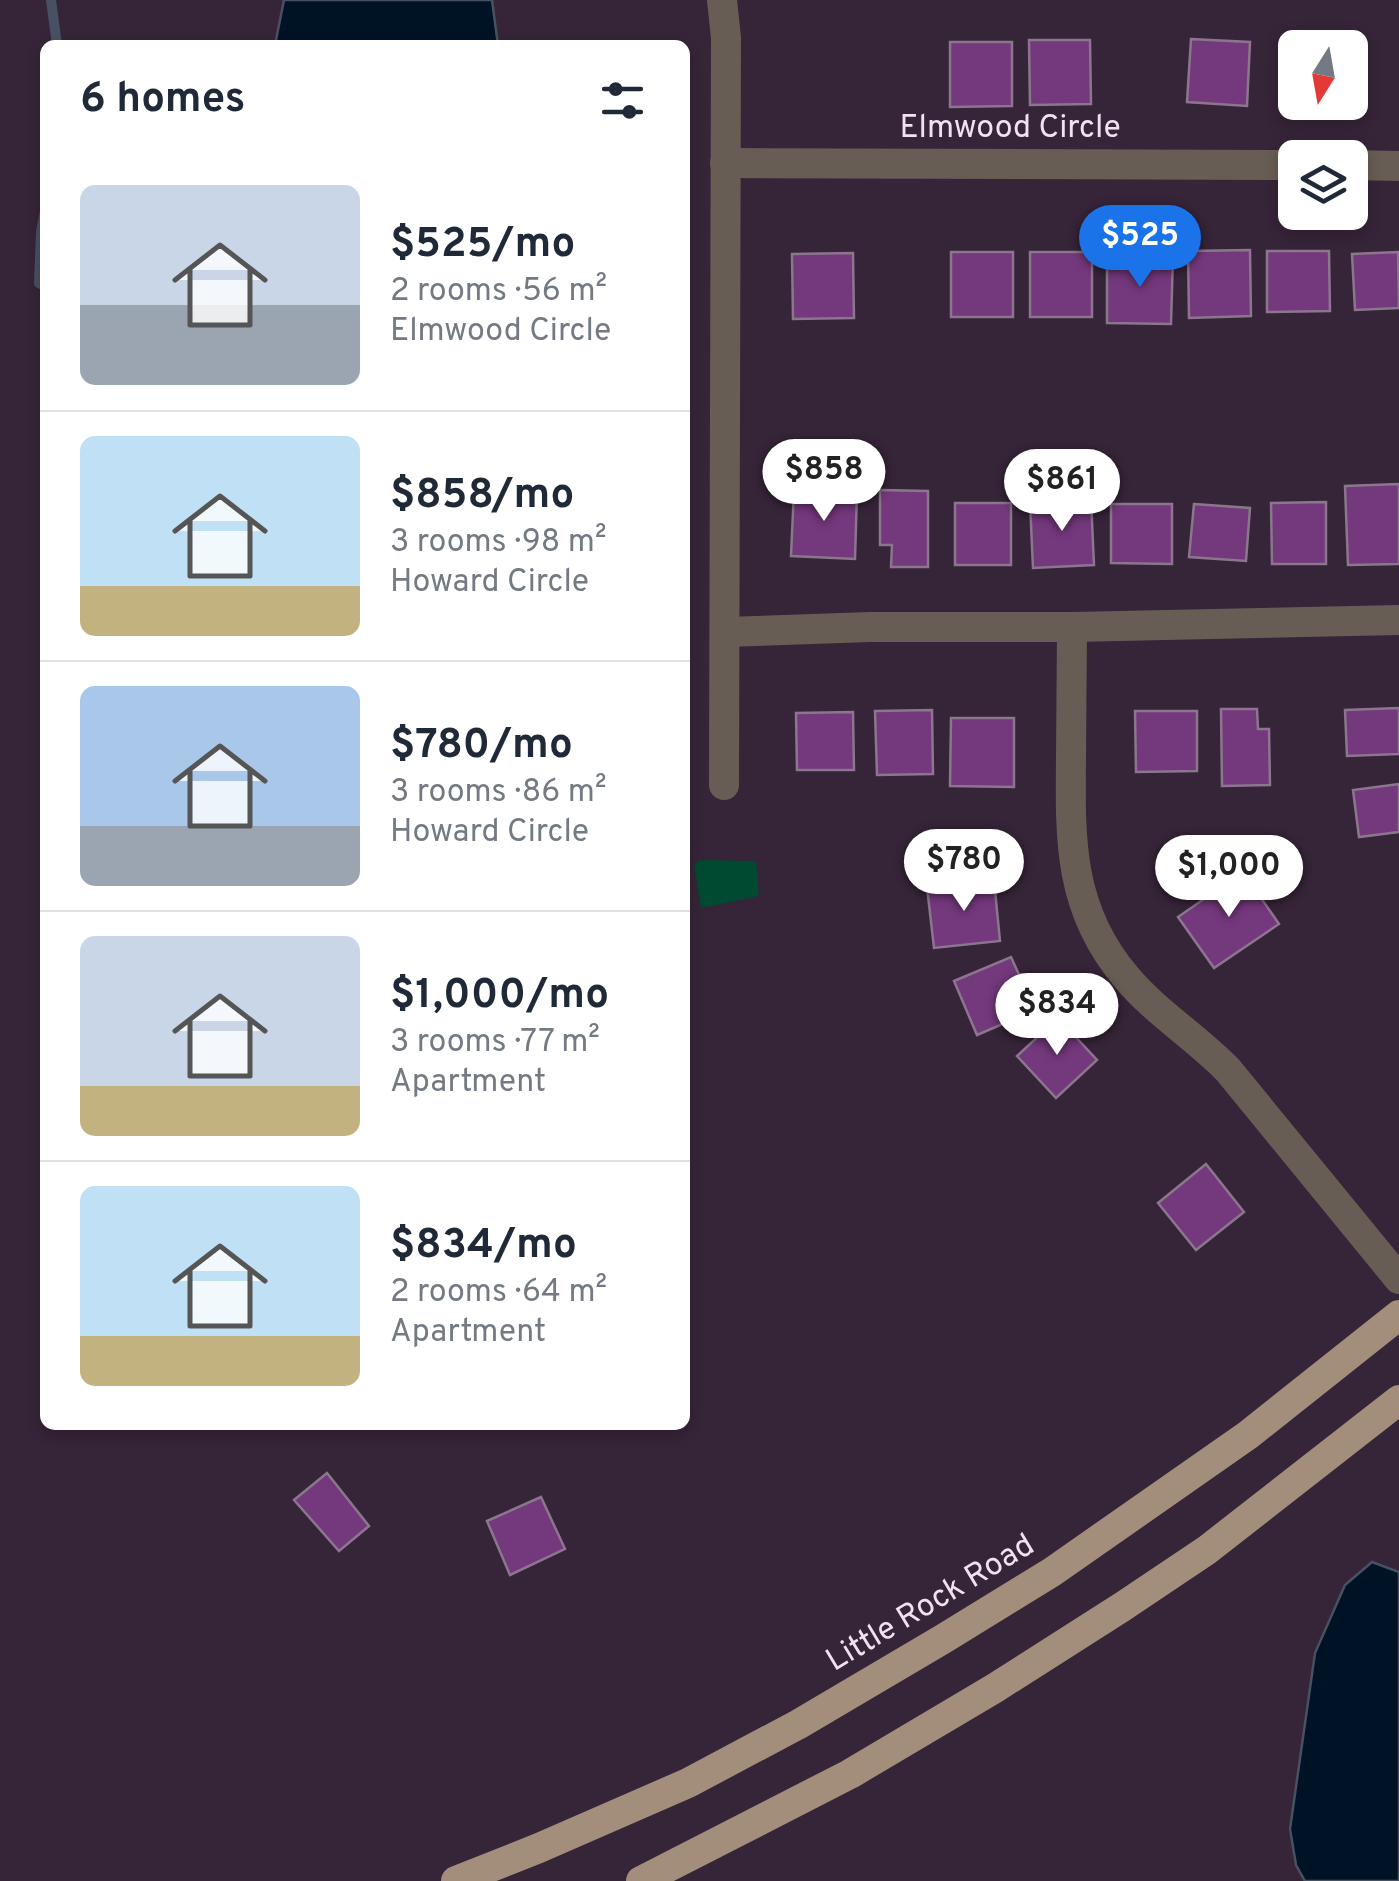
<!DOCTYPE html>
<html lang="en">
<head>
<meta charset="utf-8">
<style>
  :root { --surface:#fff; --page:#f2f2f3; --text:#1f2937; --muted:#747a83; --line:#e0e1e3; --accent:#1a73e8 }
  body { margin:0; font-family:Overpass,sans-serif; background:var(--page); color:var(--text); height:100vh; display:flex; flex-direction:column; font-size:38px; white-space:nowrap }
  * { box-sizing:border-box; margin:0 }
  p { font-size:32px; color:var(--muted) }
  .icon { flex:none; width:55px; height:55px; fill:none; stroke:currentColor; stroke-width:2; stroke-linecap:round; stroke-linejoin:round }
  .map { position:relative; flex:1; overflow:hidden }
  .side { position:absolute; left:40px; top:40px; width:650px; height:1390px; display:flex; flex-direction:column; background:var(--surface); border-radius:15px; box-shadow:0 5px 15px #0003 }
  .side>* { flex:none }
  .needle { width:65px; rotate:191deg }
  .tools { position:absolute; left:1278px; top:30px; display:grid; gap:20px }
  .tools a { display:grid; place-items:center; width:90px; height:90px; border-radius:15px; background:var(--surface); box-shadow:0 5px 15px #0003; font-size:50px }
  .price { position:absolute; translate:-50% -85px; padding:0 22px; border-radius:35px; background:#fff; color:#222; font-size:32px; line-height:65px; filter:drop-shadow(0 2px 5px #0008) }
  .price::after { content:''; position:absolute; left:50%; top:60px; width:30px; height:22px; margin-left:-15px; background:inherit; clip-path:polygon(0 0,100% 0,50% 100%) }
  .price.on { background:var(--accent); color:#fff }
  ul { padding:0; list-style:none }
  li { display:flex; align-items:center; gap:30px; height:250px; padding:0 40px }
  li+li { border-top:2px solid var(--line) }
  li span { display:grid; place-items:center; flex:none; width:280px; height:200px; border-radius:15px; color:#555 }
  li>.icon { margin-inline-start:auto }
  span .icon { width:120px; height:120px; fill:#fffc; stroke-width:1 }
  li b { font-size:42px }
  h2 { display:flex; justify-content:space-between; align-items:center; height:120px; padding:0 40px; font-size:42px }
  .map>svg:first-child { display:block }
  .green { fill:#004a31 }
  .water { fill:#001225; stroke:#485162; stroke-width:2.5 }
  .lines { fill:none; stroke-linecap:round; stroke-linejoin:round }
  .stream { stroke:#485162; stroke-width:10 }
  .building { fill:#74387c; stroke:#8b768e; stroke-width:2.5 }
  .minor { stroke:#685d54; stroke-width:30 }
  .major { stroke:#a38d7b; stroke-width:30 }
  .labels { text-anchor:middle; dominant-baseline:central; stroke-width:8; stroke-linejoin:round; paint-order:stroke }
  .street-label { font-size:32px; fill:#efe3f0; stroke:#362438 }
</style>
</head>
<body>
<div class="map">
<svg width="1399" height="1881" viewBox="0 0 1399 1881">
  <rect width="100%" height="100%" fill="#362438"/>
  <!-- green -->
  <path class="green" d="M700 860 756 861 759 896 701 908 694 865Z"/>
  <!-- water -->
  <g class="water">
    <path d="M284 0H492L498 45H275Z"/>
    <path d="M1372 1562 1399 1572V1881H1305L1296 1865 1290 1829 1315 1653 1345 1585Z"/>
  </g>
  <g class="lines">
    <!-- stream -->
    <g class="stream">
      <path d="M51 0 57 45"/>
      <path d="M45 211 41 232 39 283 45 286"/>
    </g>
  </g>
  <!-- building -->
  <g class="building">
    <path d="M1191 39 1250 42 1247 106 1187 102Z"/>
    <path d="M1029 40H1090L1091 104 1030 105Z"/>
    <path d="M950 42H1012V106L950 107Z"/>
    <path d="M1250 250 1251 316 1189 318 1188 251Z"/>
    <path d="M1267 251H1329L1330 311 1267 312Z"/>
    <rect x="951" y="252" width="62" height="65"/>
    <rect x="1030" y="252" width="62" height="65"/>
    <path d="M1398 252 1399 308 1355 310 1352 254Z"/>
    <path d="M853 253 854 318 793 319 792 254Z"/>
    <path d="M1173 256 1171 324 1107 323V257Z"/>
    <path d="M1399 484V564L1348 565 1345 486Z"/>
    <path d="M794 490 857 492 855 559 791 556Z"/>
    <path d="M880 490 928 491V567H891L892 545H880Z"/>
    <path d="M1091 499 1094 565 1033 568 1030 502Z"/>
    <path d="M1326 502V564H1272L1271 503Z"/>
    <rect x="955" y="503" width="56" height="62"/>
    <path d="M1111 504H1172V564L1111 563Z"/>
    <path d="M1194 504 1250 508 1246 561 1189 557Z"/>
    <path d="M1399 708V754L1347 756 1345 710Z"/>
    <path d="M1221 709H1257L1258 729H1269L1270 785 1222 786Z"/>
    <path d="M932 710 933 774 877 775 875 711Z"/>
    <path d="M1135 711H1197V771L1136 772Z"/>
    <path d="M853 712 854 770H797L796 713Z"/>
    <path d="M951 718H1014V787L950 786Z"/>
    <path d="M1399 784V832L1359 837 1353 790Z"/>
    <path d="M1243 872 1279 924 1214 968 1178 917Z"/>
    <path d="M994 880 1000 941 934 948 927 887Z"/>
    <path d="M1011 957 1035 1010 977 1035 954 981Z"/>
    <path d="M1058 1018 1097 1060 1056 1098 1017 1056Z"/>
    <path d="M1206 1164 1244 1212 1196 1250 1158 1203Z"/>
    <path d="M327 1473 369 1526 339 1551 294 1500Z"/>
    <path d="M541 1497 565 1549 510 1575 487 1521Z"/>
  </g>
  <g class="lines">
    <!-- minor -->
    <g class="minor">
      <path d="M722 0 726 38 724 785"/>
      <path d="M725 163 1295 165"/>
      <path d="M1350 165 1399 166"/>
      <path d="M1072 627 1399 620"/>
      <path d="M725 632 870 627H1072C1072 671 1071 715 1071 758 1070 841 1069 910 1126 977 1155 1012 1196 1037 1228 1070L1399 1279"/>
    </g>
    <!-- major -->
    <g class="major">
      <path d="M456 1881 539 1848 688 1783 799 1724 943 1639 1052 1572 1248 1435 1399 1315"/>
      <path d="M641 1881 850 1774 995 1688 1122 1607 1207 1550 1399 1400"/>
    </g>
  </g>
  <g class="labels">
    <!-- street labels -->
    <g class="street-label">
      <text x="1010" y="129">Elmwood Circle</text>
      <text transform="translate(931 1604) rotate(-31)">Little Rock Road</text>
    </g>
  </g>
</svg>
<div class="tools">
<a><svg class="needle" viewBox="-14 -14 28 28"><path d="M0-13l5 13h-10z" fill="#e53935"/><path d="M0 13l5-13h-10z" fill="#747a83"/></svg></a>
<a><svg class="icon" aria-label="layers" viewBox="0 0 24 24"><path d="M12 4l9 5-9 5-9-5zM3 14l9 5 9-5"/></svg></a>
</div>
<b class="price on" style="left:1140px;top:290px">$525</b>
<b class="price" style="left:824px;top:524px">$858</b>
<b class="price" style="left:1062px;top:534px">$861</b>
<b class="price" style="left:964px;top:914px">$780</b>
<b class="price" style="left:1229px;top:920px">$1,000</b>
<b class="price" style="left:1057px;top:1058px">$834</b>
<section class="side">
<h2>6 homes<svg class="icon" aria-label="filters" viewBox="0 0 24 24"><path d="M4 7h16M4 17h16"/><circle cx="9" cy="7" r="2"/><circle cx="15" cy="17" r="2"/></svg></h2>
<ul>
<li><span style="background:linear-gradient(#c9d6e8 60%,#9aa5b1 0)"><svg class="icon" aria-label="home" viewBox="0 0 24 24"><path d="M3 11l9-7 9 7M6 9v11h12V9"/></svg></span><div><b>$525/mo</b><p>2 rooms · 56 m²</p><p>Elmwood Circle</p></div></li>
<li><span style="background:linear-gradient(#bfe0f5 75%,#c2b280 0)"><svg class="icon" aria-label="home" viewBox="0 0 24 24"><path d="M3 11l9-7 9 7M6 9v11h12V9"/></svg></span><div><b>$858/mo</b><p>3 rooms · 98 m²</p><p>Howard Circle</p></div></li>
<li><span style="background:linear-gradient(#a9c7e8 70%,#9aa5b1 0)"><svg class="icon" aria-label="home" viewBox="0 0 24 24"><path d="M3 11l9-7 9 7M6 9v11h12V9"/></svg></span><div><b>$780/mo</b><p>3 rooms · 86 m²</p><p>Howard Circle</p></div></li>
<li><span style="background:linear-gradient(#c9d6e8 75%,#c2b280 0)"><svg class="icon" aria-label="home" viewBox="0 0 24 24"><path d="M3 11l9-7 9 7M6 9v11h12V9"/></svg></span><div><b>$1,000/mo</b><p>3 rooms · 77 m²</p><p>Apartment</p></div></li>
<li><span style="background:linear-gradient(#bfe0f5 75%,#c2b280 0)"><svg class="icon" aria-label="home" viewBox="0 0 24 24"><path d="M3 11l9-7 9 7M6 9v11h12V9"/></svg></span><div><b>$834/mo</b><p>2 rooms · 64 m²</p><p>Apartment</p></div></li>
</ul>
</section>
</div>
</body>
</html>
